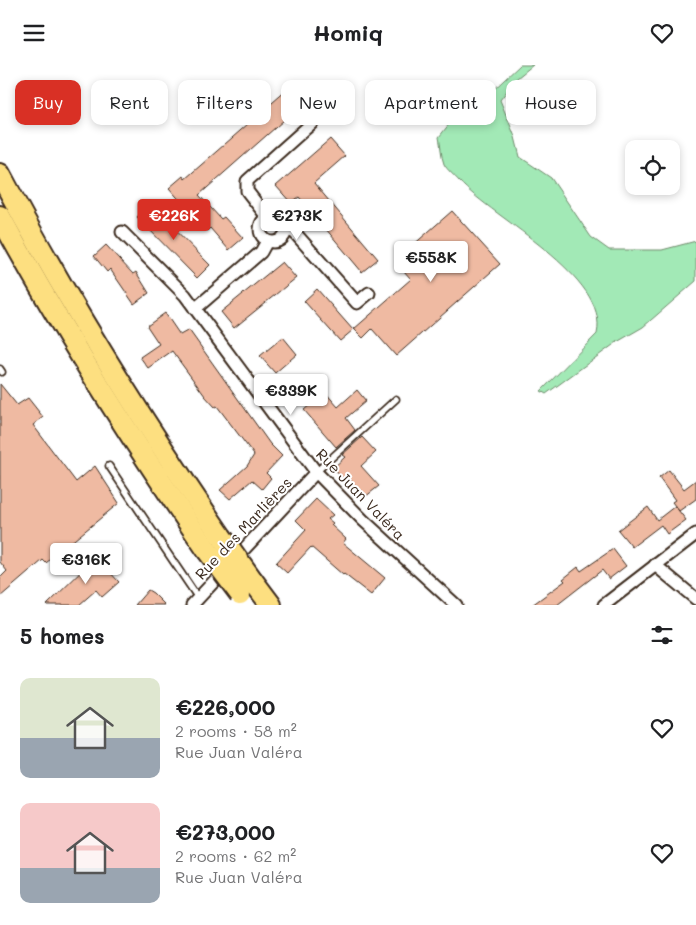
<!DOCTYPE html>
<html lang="en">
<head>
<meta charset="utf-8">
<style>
  :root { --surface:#fff; --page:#f6f6f6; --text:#202124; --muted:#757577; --accent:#d93025 }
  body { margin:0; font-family:Mali,sans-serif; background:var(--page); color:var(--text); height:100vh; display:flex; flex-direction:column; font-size:19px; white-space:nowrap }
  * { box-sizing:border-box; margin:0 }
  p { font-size:16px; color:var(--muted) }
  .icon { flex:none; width:28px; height:28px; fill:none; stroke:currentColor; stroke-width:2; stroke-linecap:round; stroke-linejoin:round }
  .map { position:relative; height:540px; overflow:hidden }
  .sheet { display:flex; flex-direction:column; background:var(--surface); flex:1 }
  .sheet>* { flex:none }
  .guide { position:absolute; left:15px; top:15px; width:666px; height:45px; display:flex; gap:10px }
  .tools { position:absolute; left:625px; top:75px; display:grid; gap:10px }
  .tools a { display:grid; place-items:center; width:55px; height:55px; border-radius:10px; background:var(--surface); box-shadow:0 2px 8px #0003; font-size:25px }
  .price { position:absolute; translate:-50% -42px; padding:0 11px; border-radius:5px; background:#fff; color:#222; font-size:16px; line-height:32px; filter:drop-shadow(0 1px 2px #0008) }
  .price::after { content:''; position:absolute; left:50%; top:30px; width:15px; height:11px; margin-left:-8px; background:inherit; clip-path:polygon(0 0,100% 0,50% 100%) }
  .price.on { background:var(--accent); color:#fff }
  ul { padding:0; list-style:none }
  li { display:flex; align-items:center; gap:15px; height:125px; padding:0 20px }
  li span { display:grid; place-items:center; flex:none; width:140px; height:100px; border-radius:10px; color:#555 }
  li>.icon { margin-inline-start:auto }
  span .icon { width:60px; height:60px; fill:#fffc; stroke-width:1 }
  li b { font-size:21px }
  h2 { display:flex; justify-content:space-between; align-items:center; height:60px; padding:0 20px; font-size:21px }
  .tag { padding:0 18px; border-radius:10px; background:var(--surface); box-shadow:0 2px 8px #0003; font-size:18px; line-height:45px }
  .tag.on { background:var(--accent); color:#fff }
  header { display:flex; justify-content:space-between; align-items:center; height:65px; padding:0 20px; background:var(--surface); font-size:22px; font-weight:700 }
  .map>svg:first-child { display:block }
  .green { fill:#a2e9b6; stroke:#6e8a6a }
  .building { fill:#efbaa2; stroke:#3b2a1e }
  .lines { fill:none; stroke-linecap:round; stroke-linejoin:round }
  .service-casing { stroke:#3b2a1e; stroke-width:9 }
  .minor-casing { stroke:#3b2a1e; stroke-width:15 }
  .trunk-casing { stroke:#3b2a1e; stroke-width:24 }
  .service { stroke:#fff; stroke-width:5.5 }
  .minor { stroke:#fff; stroke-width:11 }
  .trunk { stroke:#fddf80; stroke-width:20 }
  .trunk-bridge-casing { stroke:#3b2a1e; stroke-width:24; stroke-linecap:butt }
  .trunk-bridge { stroke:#fddf80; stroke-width:20 }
  .labels { text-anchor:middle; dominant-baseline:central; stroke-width:4; stroke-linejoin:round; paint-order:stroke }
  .street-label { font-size:15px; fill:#3b2a1e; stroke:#fff }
</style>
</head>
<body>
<header><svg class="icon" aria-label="menu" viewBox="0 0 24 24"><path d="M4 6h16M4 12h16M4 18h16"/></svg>Homiq<svg class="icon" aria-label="heart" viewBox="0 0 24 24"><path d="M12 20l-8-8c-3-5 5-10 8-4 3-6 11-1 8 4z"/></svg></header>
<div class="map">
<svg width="696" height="540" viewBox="0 0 696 540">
  <rect width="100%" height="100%" fill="#fff"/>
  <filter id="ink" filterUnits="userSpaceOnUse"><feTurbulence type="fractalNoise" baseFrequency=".02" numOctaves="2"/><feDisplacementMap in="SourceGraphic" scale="10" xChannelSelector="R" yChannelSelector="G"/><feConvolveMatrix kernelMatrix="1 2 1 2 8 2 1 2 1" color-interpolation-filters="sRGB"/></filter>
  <g filter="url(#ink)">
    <!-- green -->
    <path class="green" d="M520 0H533L517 13 500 35 515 72 520 92 551 113 591 172 609 185H662L696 176V216L643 262 617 277 546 329 541 326 597 269C610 212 494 154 459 116 455 111 447 105 444 99 441 91 441 81 439 72L450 58 488 30Z"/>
    <!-- building -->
    <g class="building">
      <path d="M288 24 301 40 199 130 221 154 224 152 243 173 229 185 210 163 207 166 169 123 183 111 185 114Z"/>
      <path d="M330 74 345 91 314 118 378 194 362 207 299 132 291 138 276 121Z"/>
      <path d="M150 139 210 200 197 213 137 152Z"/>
      <path d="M452 146 500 199 396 291 372 264 363 273 354 264 411 214 395 196Z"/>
      <path d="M106 180 133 209 136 207 149 228 134 239 110 204 107 207 94 191Z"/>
      <path d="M282 197 296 213 234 263 221 247Z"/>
      <path d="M317 224 353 265 340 276 304 236Z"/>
      <path d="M165 248 180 270 189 265 270 379 282 391 266 408 271 413 262 424 252 415 230 434 220 425 247 401 254 390 217 341 215 342 205 331 172 286 148 303 140 292 159 279 147 261Z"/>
      <path d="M283 272 297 289 275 308 260 291Z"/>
      <path d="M0 319 17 340 28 333 43 352 33 360 76 417 95 401 119 438 46 498 43 495 0 532V513L7 506 0 497Z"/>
      <path d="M357 325 366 336 346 353 355 365 336 382 304 345 325 327 338 342Z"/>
      <path d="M362 372 376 387 361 401 379 421 365 432 348 412 344 415 333 403 345 392 342 390Z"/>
      <path d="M669 405 684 424 696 415V434L679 446 672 437 675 435 659 413Z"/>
      <path d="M316 434 333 450 328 454 333 458 331 460 346 474 343 478 385 513 371 530 344 509 343 510 311 482 287 508 276 498 306 465 296 455Z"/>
      <path d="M675 441 686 455 667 469 661 460 632 482 618 465 648 442 657 455Z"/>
      <path d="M613 484 626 501 609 514 602 505 557 540H532L565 516 563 514 578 502 581 506Z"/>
      <path d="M96 492 119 517 102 532 96 525 79 540H47Z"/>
      <path d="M148 525 153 528 165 540H135Z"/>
    </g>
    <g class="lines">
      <!-- service casing -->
      <g class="service-casing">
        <g id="service">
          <path d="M0 304 2 307"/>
          <path d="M109 401 198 533"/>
          <path d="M316 407 396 334"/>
        </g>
      </g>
      <!-- minor casing -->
      <g class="minor-casing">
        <g id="minor">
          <circle cx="273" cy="164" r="13"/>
          <path d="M267 152 247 126V116L312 58"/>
          <path d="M287 164 295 168 357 238 369 228"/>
          <path d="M122 167 185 230 316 407 363 455 456 540"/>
          <path d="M195 244 261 187 267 176"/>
          <path d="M655 500 696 534"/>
          <path d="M192 540 316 407"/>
          <path d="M604 540 696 469"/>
        </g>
      </g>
      <!-- trunk casing -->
      <g class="trunk-casing">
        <g id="trunk">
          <path d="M0 109C66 234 141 354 221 471"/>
          <path d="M0 151C62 266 133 377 207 485"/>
          <path d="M253 516 271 540"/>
        </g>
      </g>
      <!-- service -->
      <use href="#service" class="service"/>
      <!-- minor -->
      <use href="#minor" class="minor"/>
      <!-- trunk -->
      <use href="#trunk" class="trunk"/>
      <!-- trunk-bridge casing -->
      <g class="trunk-bridge-casing">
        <g id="trunk-bridge">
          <path d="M221 471 253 516"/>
          <path d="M207 485 240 529"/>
        </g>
      </g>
      <!-- trunk-bridge -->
      <use href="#trunk-bridge" class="trunk-bridge"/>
    </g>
  </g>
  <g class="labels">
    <!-- street labels -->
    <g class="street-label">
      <text transform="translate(361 429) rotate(46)">Rue Juan Valéra</text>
      <text transform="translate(243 463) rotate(-47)">Rue des Marlières</text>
    </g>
  </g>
</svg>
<div class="tools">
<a><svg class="icon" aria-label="locate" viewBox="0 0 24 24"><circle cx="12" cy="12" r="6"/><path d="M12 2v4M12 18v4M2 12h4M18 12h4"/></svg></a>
</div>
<b class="price on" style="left:174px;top:176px">€226K</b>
<b class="price" style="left:297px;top:176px">€273K</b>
<b class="price" style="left:431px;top:218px">€558K</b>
<b class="price" style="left:291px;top:351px">€339K</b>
<b class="price" style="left:86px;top:520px">€316K</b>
<div class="guide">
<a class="tag on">Buy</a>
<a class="tag">Rent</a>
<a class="tag">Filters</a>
<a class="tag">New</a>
<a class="tag">Apartment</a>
<a class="tag">House</a>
</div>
</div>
<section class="sheet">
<h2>5 homes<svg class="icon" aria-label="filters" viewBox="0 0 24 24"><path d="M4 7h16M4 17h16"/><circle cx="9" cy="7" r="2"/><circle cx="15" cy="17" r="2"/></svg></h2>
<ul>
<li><span style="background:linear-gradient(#dfe7d0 60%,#9aa5b1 0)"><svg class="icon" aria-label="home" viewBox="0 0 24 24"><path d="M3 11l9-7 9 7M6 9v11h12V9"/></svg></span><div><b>€226,000</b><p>2 rooms · 58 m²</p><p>Rue Juan Valéra</p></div><svg class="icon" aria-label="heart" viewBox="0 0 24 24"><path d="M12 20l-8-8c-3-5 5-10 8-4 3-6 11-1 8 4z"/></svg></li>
<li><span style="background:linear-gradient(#f6c9c9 65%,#9aa5b1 0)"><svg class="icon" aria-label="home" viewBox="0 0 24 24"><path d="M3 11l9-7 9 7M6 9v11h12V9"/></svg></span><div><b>€273,000</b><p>2 rooms · 62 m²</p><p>Rue Juan Valéra</p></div><svg class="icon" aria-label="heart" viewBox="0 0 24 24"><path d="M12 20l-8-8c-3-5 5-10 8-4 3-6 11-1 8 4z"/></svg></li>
</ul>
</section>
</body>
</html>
